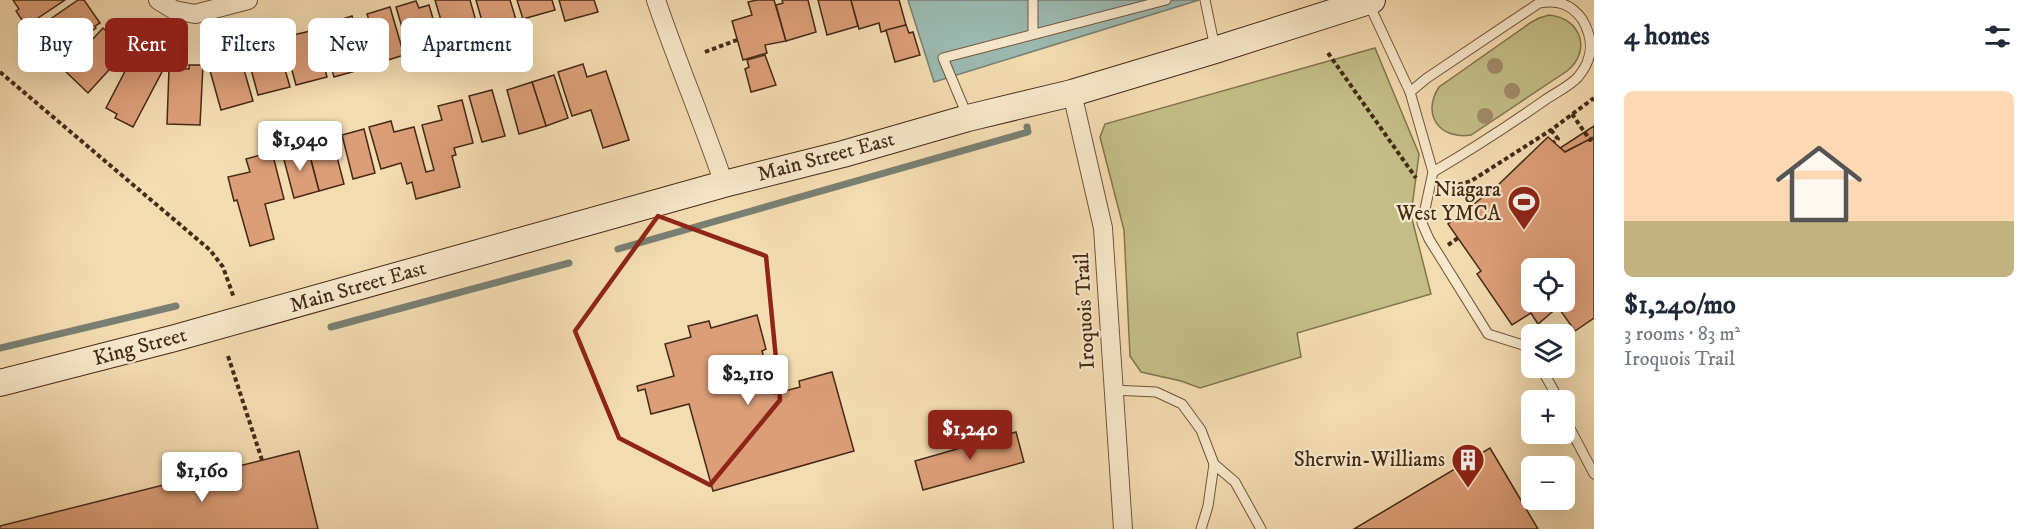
<!DOCTYPE html>
<html lang="en">
<head>
<meta charset="utf-8">
<style>
  :root { --surface:#fff; --page:#f2f2f3; --text:#1f2937; --muted:#747a83; --line:#e0e1e3; --accent:#8f2418 }
  body { margin:0; font-family:"IM FELL DW Pica",serif; background:var(--page); color:var(--text); height:100vh; display:flex; flex-direction:column; font-size:22px; white-space:nowrap }
  * { box-sizing:border-box; margin:0 }
  p { font-size:20px; color:var(--muted) }
  .icon { flex:none; width:33px; height:33px; fill:none; stroke:currentColor; stroke-width:2; stroke-linecap:round; stroke-linejoin:round }
  .map { position:relative; flex:1; overflow:hidden }
  .drawer { display:flex; flex-direction:column; background:var(--surface); width:450px }
  .drawer>* { flex:none }
  .banner { position:absolute; left:18px; top:18px; width:570px; height:54px; display:flex; gap:12px }
  .buttons { position:absolute; left:1521px; top:258px; display:grid; gap:12px }
  .buttons a { display:grid; place-items:center; width:54px; height:54px; border-radius:9px; background:var(--surface); box-shadow:0 6px 24px #0002; font-size:30px }
  .price { position:absolute; translate:-50% -51px; padding:0 14px; border-radius:6px; background:#fff; color:#222; font-size:20px; line-height:39px; filter:drop-shadow(0 2px 3px #0008) }
  .price::after { content:''; position:absolute; left:50%; top:36px; width:18px; height:14px; margin-left:-9px; background:inherit; clip-path:polygon(0 0,100% 0,50% 100%) }
  .price.on { background:var(--accent); color:#fff }
  ul { padding:0; list-style:none }
  li { display:grid; align-content:center; gap:12px; height:318px; padding:0 30px }
  li+li { border-top:2px solid var(--line) }
  li span { display:grid; place-items:center; height:186px; border-radius:9px; color:#555 }
  li>.icon { margin-inline-start:auto }
  span .icon { width:108px; height:108px; fill:#fffc; stroke-width:1 }
  li b { font-size:26px }
  h2 { display:flex; justify-content:space-between; align-items:center; height:72px; padding:0 30px; font-size:26px }
  .pill { padding:0 21px; border-radius:9px; background:var(--surface); box-shadow:0 6px 24px #0002; font-size:21px; line-height:54px }
  .pill.on { background:var(--accent); color:#fff }
  main { display:flex; flex:1; min-height:0 }
  .map>svg:first-child { display:block }
  .green { fill:#c3be87; stroke:#84744e; stroke-width:1.5 }
  .water { fill:#9cbab2; stroke:#798073; stroke-width:1.5 }
  .lines { fill:none; stroke-linecap:round; stroke-linejoin:round }
  .stream { stroke:#798073; stroke-width:7 }
  .building { fill:#dc9e77; stroke:#452a15; stroke-width:1.5; fill-rule:evenodd }
  .service-casing { stroke:#71563c; stroke-width:11 }
  .minor-casing { stroke:#71563c; stroke-width:20 }
  .secondary-casing { stroke:#452a15; stroke-width:28 }
  .path { stroke:#452a15; stroke-width:4; stroke-dasharray:4.5 3; stroke-linecap:butt }
  .service { stroke:#f8e8cc; stroke-width:9 }
  .minor { stroke:#f8e8cc; stroke-width:18 }
  .secondary { stroke:#f8e8cc; stroke-width:26 }
  .tree { fill:#a28b68 }
  .marked { fill:none; stroke:#8f2418; stroke-width:4.5; stroke-linejoin:round }
  .labels { text-anchor:middle; dominant-baseline:central; stroke-width:4.5; stroke-linejoin:round; paint-order:stroke }
  .street-label { font-size:21px; fill:#452a15; stroke:#f8e8cc }
  .poi-label { font-size:21px; fill:#452a15; stroke:#f8e8cc; text-anchor:end }
</style>
</head>
<body>
<main>
<div class="map">
<svg width="1594" height="529" viewBox="0 0 1594 529">
  <rect width="100%" height="100%" fill="#f4dcb1"/>
  <filter id="stains"><feTurbulence type="fractalNoise" baseFrequency=".00333" numOctaves="4"/><feColorMatrix values="0 0 0 0 .2 0 0 0 0 .09 0 0 0 0 .02 0 0 0 .5 -.17"/></filter>
  <radialGradient id="worn" r=".72"><stop offset=".6" stop-color="#630" stop-opacity="0"/><stop offset="1" stop-color="#630" stop-opacity=".3"/></radialGradient>
  <!-- green -->
  <g class="green">
    <path d="M1549 15C1581 18 1592 51 1567 71L1471 135C1440 140 1421 115 1439 87L1530 23 1539 18Z"/>
    <path d="M1375 48 1419 154 1411 215 1431 294 1297 333 1301 357 1200 388 1181 381 1141 372 1130 356 1124 230 1100 137 1105 124Z"/>
  </g>
  <!-- water -->
  <path class="water" d="M908 0H1199L934 82Z"/>
  <g class="lines">
    <!-- stream -->
    <g class="stream">
      <path d="M618 249 1028 132 1027 127"/>
      <path d="M331 327 569 263"/>
      <path d="M0 348 176 306"/>
    </g>
  </g>
  <!-- building -->
  <g class="building">
    <path d="M13 0H65L26 26 16 11 19 9Z"/>
    <path d="M78 0H84L100 23 95 26 96 28 55 56 36 29Z"/>
    <path d="M435 0H470L479 32 447 41Z"/>
    <path d="M476 0H510L520 33 488 42Z"/>
    <path d="M517 0H552L555 10 523 19Z"/>
    <path d="M559 0H594L598 12 565 21Z"/>
    <path d="M757 0H774L786 41 765 45 767 53 743 60 732 21 752 15 748 2Z"/>
    <path d="M782 0H808L816 32 786 41 776 5 783 3Z"/>
    <path d="M818 0H851L858 26 827 35Z"/>
    <path d="M851 0H899L906 25 881 32 879 23 859 29Z"/>
    <path d="M416 1 419 8 429 5 440 43 409 51 396 7Z"/>
    <path d="M390 7 404 55 372 65 360 26 370 23 367 14Z"/>
    <path d="M352 16 366 68 334 77 322 34 339 29 336 21Z"/>
    <path d="M906 25 909 33 913 32 920 55 895 62 886 30Z"/>
    <path d="M103 28 127 50 88 93 64 70Z"/>
    <path d="M315 30 327 77 296 85 284 41 294 38 293 35Z"/>
    <path d="M266 42 268 48 278 45 290 87 258 95 245 47Z"/>
    <path d="M238 49 253 101 221 110 209 67 226 62 223 54Z"/>
    <path d="M135 52 164 68 133 127 115 118 117 114 106 108Z"/>
    <path d="M765 55 776 85 751 92 745 69 749 67 747 60Z"/>
    <path d="M583 64 587 77 606 71 629 140 603 148 591 110 572 116 558 72Z"/>
    <path d="M189 65H203L200 125 167 124 169 68 189 69Z"/>
    <path d="M554 75 568 118 546 126 532 82Z"/>
    <path d="M532 82 546 126 519 134 507 90Z"/>
    <path d="M492 90 505 136 482 142 469 96Z"/>
    <path d="M462 100 473 143 454 148 456 155 452 156 460 187 416 199 412 182 407 184 401 163 381 169 369 127 391 121 394 132 414 127 426 172 434 170 422 125 442 120 438 106Z"/>
    <path d="M1594 126V137L1565 152 1560 148Z"/>
    <path d="M364 129 375 173 353 179 342 135Z"/>
    <path d="M1548 137 1565 152 1594 137V318L1575 331 1558 307 1538 324 1531 313 1512 325 1477 274 1481 271 1448 224 1497 186ZM1532 268H1564V302H1532Z"/>
    <path d="M332 138 344 184 319 191 307 145Z"/>
    <path d="M307 145 319 191 294 198 282 152Z"/>
    <path d="M272 152 284 199 265 204 274 239 250 246 237 200 234 201 228 177 250 172 246 159Z"/>
    <path d="M757 315 766 349 762 351 774 394 800 387 799 381 832 372 854 451 713 491 689 404 651 414 645 389 638 391 637 386 674 376 665 344 691 337 688 326 709 321 711 328Z"/>
    <path d="M1016 432 1024 462 923 490 915 461Z"/>
    <path d="M1490 448 1538 529H1354Z"/>
    <path d="M299 451 318 529H0V526Z"/>
  </g>
  <g class="lines">
    <!-- service casing -->
    <g class="service-casing">
      <g id="service">
        <path d="M1205 0 1215 48"/>
        <path d="M1368 2 1410 92 1433 172 1422 223 1429 239 1488 334 1529 347 1532 352"/>
        <path d="M1033 34V0"/>
        <path d="M1410 92 1427 78 1539 3C1557 0 1570 3 1582 19 1594 39 1594 58 1578 77 1570 86 1555 93 1545 100 1508 126 1471 150 1433 172"/>
        <path d="M967 115 943 58 1166 0"/>
        <path d="M1541 368 1559 400"/>
        <path d="M1112 390 1156 392 1182 404 1201 430 1214 464 1208 506 1201 529"/>
        <path d="M1564 417 1594 474"/>
        <path d="M1214 464 1235 482 1261 529"/>
      </g>
    </g>
    <!-- minor casing -->
    <g class="minor-casing">
      <g id="minor">
        <path d="M158 0 174 10 195 14 248 0"/>
        <path d="M656 0C677 62 703 122 724 184"/>
        <path d="M1072 93 1103 228 1123 529"/>
      </g>
    </g>
    <!-- secondary casing -->
    <g class="secondary-casing">
      <path id="secondary" d="M0 383 175 338 724 184 843 154 968 118 1072 93 1215 50 1372 0"/>
    </g>
    <!-- path -->
    <g class="path">
      <path d="M705 52 737 40"/>
      <path d="M1328 53 1416 178"/>
      <path d="M0 72 210 250 223 267 234 298"/>
      <path d="M1572 114 1590 140 1594 136"/>
      <path d="M1551 130 1558 139 1554 142"/>
      <path d="M1444 189 1471 181 1551 130 1594 98"/>
      <path d="M1448 245 1458 238"/>
      <path d="M228 356 262 460"/>
    </g>
    <!-- service -->
    <use href="#service" class="service"/>
    <!-- minor -->
    <use href="#minor" class="minor"/>
    <!-- secondary -->
    <use href="#secondary" class="secondary"/>
  </g>
  <!-- trees -->
  <g class="tree">
    <circle cx="1495" cy="66" r="8"/>
    <circle cx="1512" cy="91" r="8"/>
    <circle cx="1485" cy="116" r="8"/>
  </g>
  <!-- marked area -->
  <path class="marked" d="M658 216 766 256 780 400 710 485 619 438 575 331Z"/>
  <!-- icons -->
  <defs>
    <g id="stadium-pin" transform="scale(1.725)"><path d="M0 17L-7.5 6A9.5 9.5 0 1 1 7.5 6Z" fill="#8f2418" stroke="#f8e8cc"/><path d="M0-5a6.5 5 0 1 0 0 10a6.5 5 0 1 0 0-10ZM-3.5-1.8h7v3.6h-7Z" fill="#fff"/></g>
    <g id="building-pin" transform="scale(1.725)"><path d="M0 17L-7.5 6A9.5 9.5 0 1 1 7.5 6Z" fill="#8f2418" stroke="#f8e8cc"/><path d="M-4-6H4V6H1V3H-1V6H-4ZM-2.5-4.3h1.7v1.8h-1.7ZM.8-4.3h1.7v1.8H.8ZM-2.5-1h1.7V.8h-1.7ZM.8-1h1.7V.8H.8Z" fill="#fff"/></g>
  </defs>
  <g fill-rule="evenodd">
    <use href="#stadium-pin" x="1524" y="202"/>
    <use href="#building-pin" x="1468" y="460"/>
  </g>
  <g class="labels">
    <!-- street labels -->
    <g class="street-label">
      <text transform="translate(826 157) rotate(-15)">Main Street East</text>
      <text transform="translate(358 287) rotate(-16)">Main Street East</text>
      <text transform="translate(1085 311) rotate(-93)">Iroquois Trail</text>
      <text transform="translate(140 347) rotate(-15)">King Street</text>
    </g>
    <!-- poi labels -->
    <g class="poi-label">
      <text x="1501" y="190">Niagara<tspan x="1501" dy="24">West YMCA</tspan></text>
      <text x="1445" y="460">Sherwin-Williams</text>
    </g>
  </g>
  <rect width="100%" height="100%" filter="url(#stains)"/>
  <rect width="100%" height="100%" fill="url(#worn)"/>
</svg>
<div class="buttons">
<a><svg class="icon" aria-label="locate" viewBox="0 0 24 24"><circle cx="12" cy="12" r="6"/><path d="M12 2v4M12 18v4M2 12h4M18 12h4"/></svg></a>
<a><svg class="icon" aria-label="layers" viewBox="0 0 24 24"><path d="M12 4l9 5-9 5-9-5zM3 14l9 5 9-5"/></svg></a>
<a>+</a>
<a>−</a>
</div>
<b class="price" style="left:300px;top:172px">$1,940</b>
<b class="price" style="left:748px;top:406px">$2,110</b>
<b class="price on" style="left:970px;top:461px">$1,240</b>
<b class="price" style="left:202px;top:503px">$1,160</b>
<div class="banner">
<a class="pill">Buy</a>
<a class="pill on">Rent</a>
<a class="pill">Filters</a>
<a class="pill">New</a>
<a class="pill">Apartment</a>
</div>
</div>
<section class="drawer">
<h2>4 homes<svg class="icon" aria-label="filters" viewBox="0 0 24 24"><path d="M4 7h16M4 17h16"/><circle cx="9" cy="7" r="2"/><circle cx="15" cy="17" r="2"/></svg></h2>
<ul>
<li><span style="background:linear-gradient(#ffd9b3 70%,#c2b280 0)"><svg class="icon" aria-label="home" viewBox="0 0 24 24"><path d="M3 11l9-7 9 7M6 9v11h12V9"/></svg></span><div><b>$1,240/mo</b><p>3 rooms · 83 m²</p><p>Iroquois Trail</p></div></li>
</ul>
</section>
</main>
</body>
</html>
